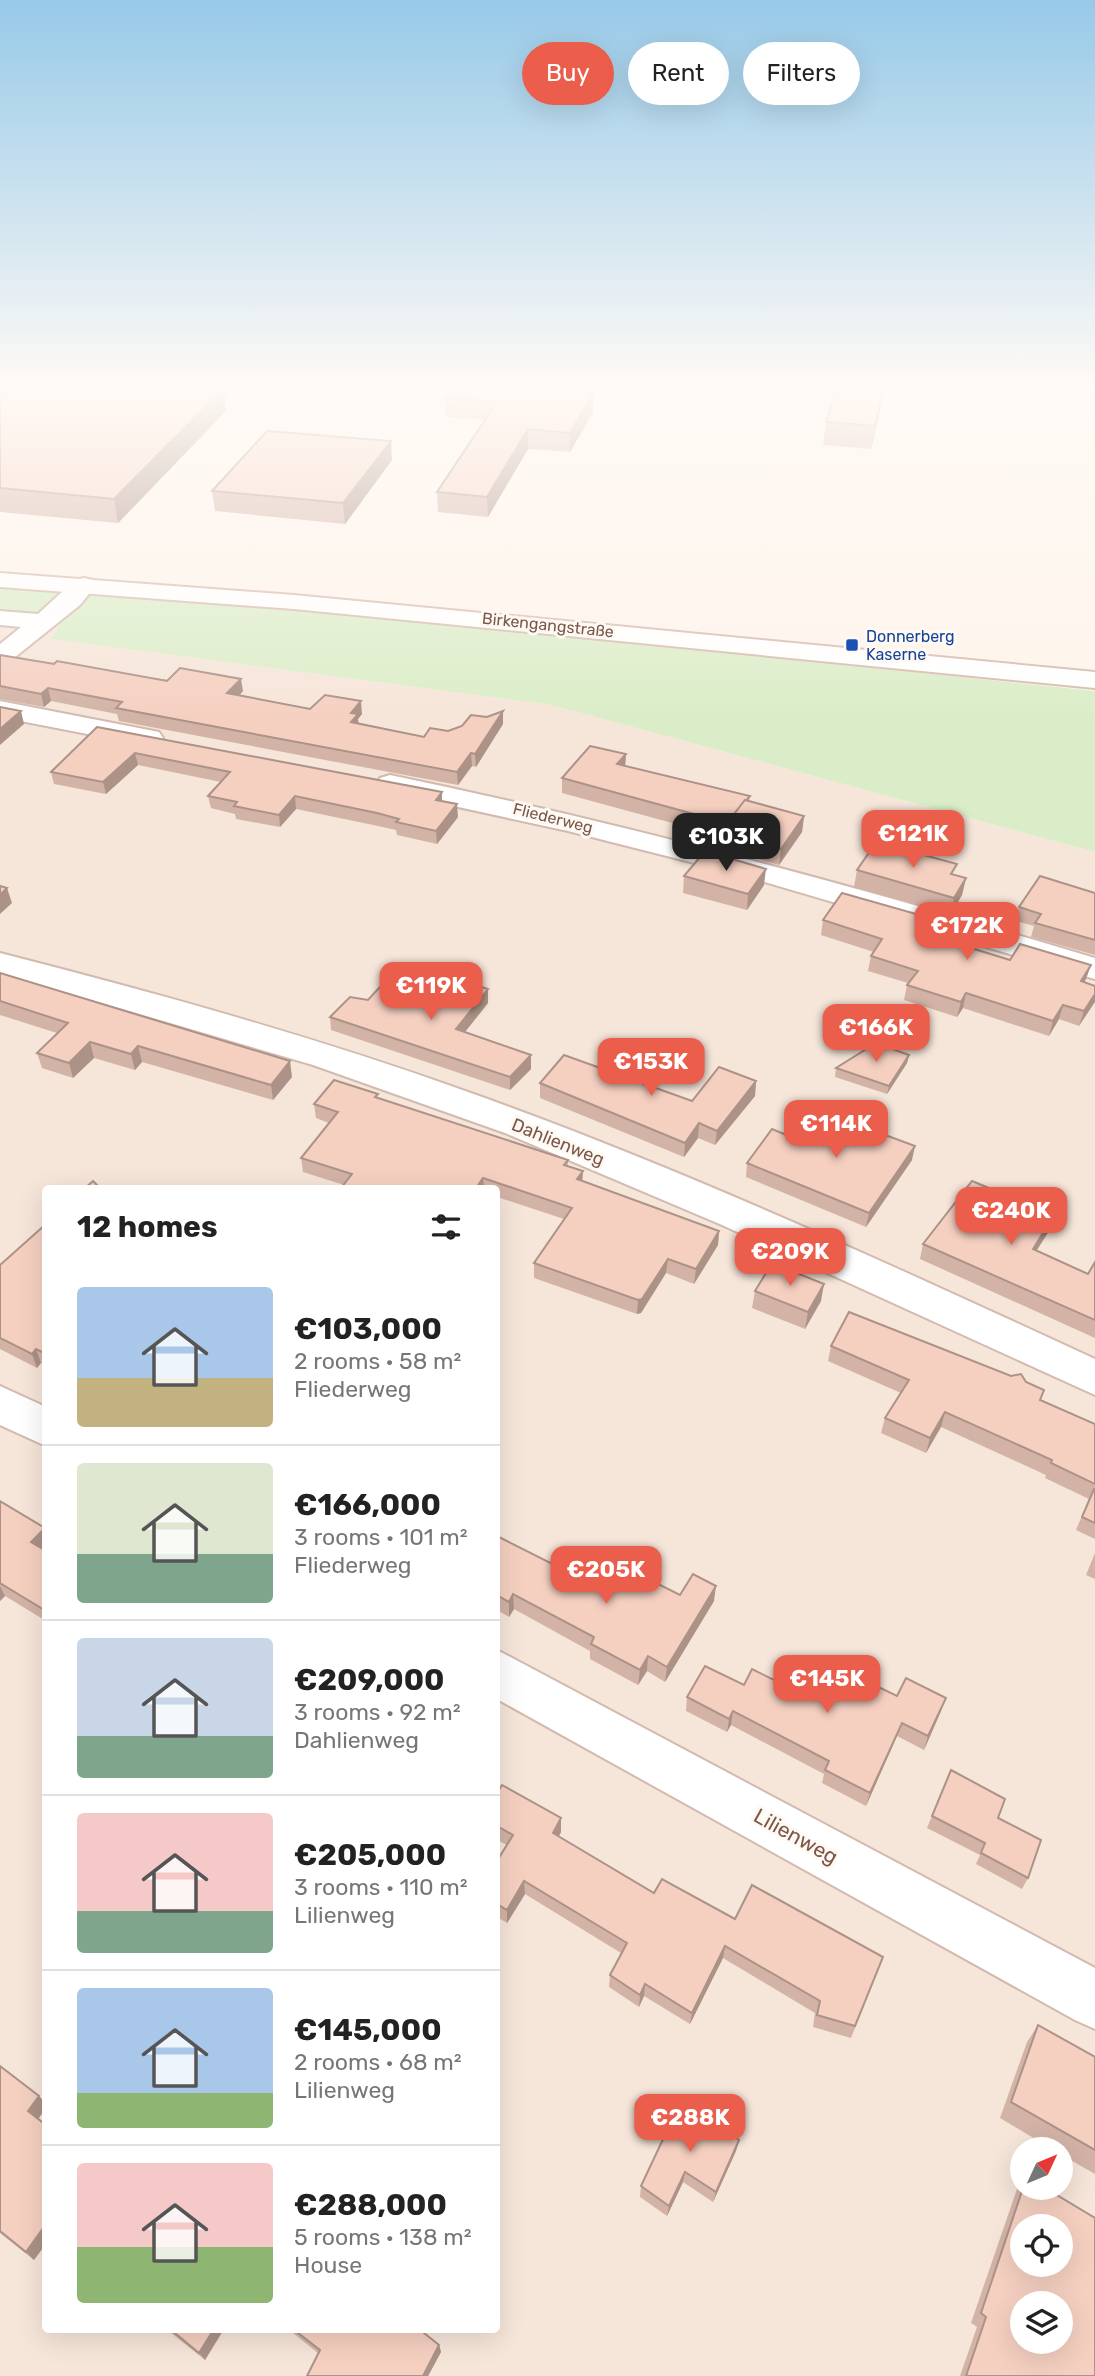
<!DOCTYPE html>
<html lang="en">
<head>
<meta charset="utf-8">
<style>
  :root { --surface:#fff; --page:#f2f2f2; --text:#222; --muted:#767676; --line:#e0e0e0; --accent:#ec5e4c }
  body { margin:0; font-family:Rubik,sans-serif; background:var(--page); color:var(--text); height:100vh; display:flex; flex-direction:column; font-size:26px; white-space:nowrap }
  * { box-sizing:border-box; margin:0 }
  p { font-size:23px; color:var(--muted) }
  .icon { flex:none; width:38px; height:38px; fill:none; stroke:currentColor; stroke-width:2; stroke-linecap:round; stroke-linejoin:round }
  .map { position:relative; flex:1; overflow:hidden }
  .sheet { position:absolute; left:42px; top:1185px; width:458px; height:1148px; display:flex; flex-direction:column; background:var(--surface); border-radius:7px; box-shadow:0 7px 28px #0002 }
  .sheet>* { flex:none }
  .banner { position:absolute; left:522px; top:42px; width:467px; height:63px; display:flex; gap:14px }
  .needle { width:46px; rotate:46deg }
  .buttons { position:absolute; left:1010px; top:2137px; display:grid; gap:14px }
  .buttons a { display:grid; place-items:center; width:63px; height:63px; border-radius:50%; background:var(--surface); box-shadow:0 7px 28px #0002; font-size:35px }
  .price { position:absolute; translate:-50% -60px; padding:0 16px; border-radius:14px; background:var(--accent); color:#fff; font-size:23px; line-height:46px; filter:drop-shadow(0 2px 4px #0008) }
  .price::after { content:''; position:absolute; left:50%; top:42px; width:21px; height:16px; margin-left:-10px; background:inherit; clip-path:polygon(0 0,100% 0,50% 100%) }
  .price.selected { background:#222; color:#fff }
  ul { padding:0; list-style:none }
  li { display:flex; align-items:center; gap:21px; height:175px; padding:0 35px }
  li+li { border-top:2px solid var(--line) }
  li span { display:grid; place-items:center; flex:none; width:196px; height:140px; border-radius:7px; color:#555 }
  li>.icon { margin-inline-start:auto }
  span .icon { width:84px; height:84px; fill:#fffc; stroke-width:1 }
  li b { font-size:30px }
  h2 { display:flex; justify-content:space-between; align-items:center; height:84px; padding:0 35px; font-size:30px }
  .tag { padding:0 24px; border-radius:32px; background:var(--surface); box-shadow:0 7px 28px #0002; font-size:24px; line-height:63px }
  .tag.selected { background:var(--accent); color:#fff }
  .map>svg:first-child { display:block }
  .residential { fill:#f6e5d9; fill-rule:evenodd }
  .green { fill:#dbedc8 }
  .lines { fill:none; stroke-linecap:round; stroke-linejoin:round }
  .street-casing { stroke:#d2baaf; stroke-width:4 }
  .secondary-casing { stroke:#d7bcaf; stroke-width:4 }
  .street { fill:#fff; fill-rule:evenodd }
  .secondary { fill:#fff; fill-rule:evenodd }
  .wall { fill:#d3b3a6 }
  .shaded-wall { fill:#ac9287 }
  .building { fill:#f5d0c1; stroke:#ac9287; stroke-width:2; fill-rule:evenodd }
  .transit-dot { fill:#1a4fb4; stroke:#fff9f3; stroke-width:2.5 }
  .labels { text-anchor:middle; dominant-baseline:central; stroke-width:6; stroke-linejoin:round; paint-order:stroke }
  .far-street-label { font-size:16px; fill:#7b574b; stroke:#fff9f3 }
  .far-transit-label { font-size:16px; fill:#164399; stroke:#fff9f3; text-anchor:start }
  .street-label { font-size:18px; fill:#7b574b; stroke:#fff9f3 }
  .near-street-label { font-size:21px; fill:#7b574b; stroke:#fff9f3 }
</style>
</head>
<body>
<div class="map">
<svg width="1095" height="2376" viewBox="0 0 1095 2376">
  <rect width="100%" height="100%" fill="#fef4eb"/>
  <!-- residential -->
  <path class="residential" d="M0 618 59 626 52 639 551 705 1095 852V2376H0ZM46 1188H497V2329H46ZM1022 2149H1060V2188H1022ZM1022 2226H1060V2264H1022ZM1022 2303H1060V2342H1022Z"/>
  <!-- green -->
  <path class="green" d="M0 589 140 596 412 619 1095 691V852L551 705 51 639 59 625 0 618Z"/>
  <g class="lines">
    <!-- street casing -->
    <g class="street-casing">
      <g id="street">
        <path d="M84 578 93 580 96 585 80 605 9 662 0 665V644L21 627 0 625V611L38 614 75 580Z"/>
        <path d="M0 701 149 730 159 732 163 738 159 744 149 746 0 717Z"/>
        <path d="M390 775C629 824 862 888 1095 958V979L734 873 568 831 380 790 376 784 380 778Z"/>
        <path d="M0 953C157 993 315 1037 468 1092 682 1168 889 1264 1095 1359V1395L722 1225 505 1133 313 1065 0 973Z"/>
        <path d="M0 1386 46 1407V1446L0 1425Z"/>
        <path d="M497 1650 1095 1968V2029L1075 2020 497 1699Z"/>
      </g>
    </g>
    <!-- secondary casing -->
    <g class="secondary-casing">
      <path id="secondary" d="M0 573 294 595 1095 672V688L294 609 0 587Z"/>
    </g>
    <!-- street -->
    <use href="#street" class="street"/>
    <!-- secondary -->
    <use href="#secondary" class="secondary"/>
  </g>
  <!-- wall -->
  <g class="wall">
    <path d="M0 385H237L224 397 226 411 118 523 0 512Z"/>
    <path d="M455 385H554L550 390 593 412 570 452 528 449 488 517 438 512 437 492 485 420 446 417 445 398Z"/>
    <path d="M877 391 883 392 879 414 871 449 823 445 826 422Z"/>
    <path d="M392 460 345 524 215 511 212 491Z"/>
    <path d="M0 655 243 691 239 696 310 709 362 714 358 719V724L424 737 448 731 503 711V724L476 767 472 766 458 785 119 721 117 714 51 701 44 707 0 699Z"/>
    <path d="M97 727 442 792V801L458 817 437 844 397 835 396 830 378 826 296 809 280 827 236 819 235 814 211 808 208 796 221 782 138 765 106 794 54 784 51 772Z"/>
    <path d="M626 754 625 766 750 796 749 802 804 816 802 832 779 865 719 848 720 836 562 793V778Z"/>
    <path d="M857 870 954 875 966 878 962 895 951 914 854 887Z"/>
    <path d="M684 876 764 885 747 910 683 893Z"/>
    <path d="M1095 893V955L1031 937 1034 926 1016 921 1019 907Z"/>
    <path d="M823 920 938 936 937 938 1010 960 1091 965 1084 983 1095 986 1079 1026 1059 1019 1049 1036 963 1008 957 1017 904 1000 907 985 908 983 868 971 871 956 874 952 821 935Z"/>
    <path d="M0 973 292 1077 273 1100 142 1062 135 1070 94 1058 73 1078 42 1068 37 1053 57 1033 0 1015Z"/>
    <path d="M447 994 488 1003 465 1032 531 1069 510 1090 331 1030 330 1017 368 1000Z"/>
    <path d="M909 1055 907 1063 887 1094 835 1077 836 1068Z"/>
    <path d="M756 1081 755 1096 715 1145 698 1138 684 1157 540 1098V1083L692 1101Z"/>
    <path d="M379 1098 568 1160V1166L582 1181 719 1231 718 1245 694 1284 666 1273 641 1313 637 1314 534 1278V1263L564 1219 497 1197V1188H341L344 1185 303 1172 301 1158 329 1123 316 1118 314 1104Z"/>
    <path d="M801 1141 912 1160 866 1227 746 1177 747 1163Z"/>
    <path d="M1054 1215 1049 1231 1036 1251 1088 1274 1095 1262V1338L920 1259 923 1244Z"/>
    <path d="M46 1224V1366L41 1363 37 1368 0 1349V1265Z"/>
    <path d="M755 1291 821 1301 805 1329 752 1308Z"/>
    <path d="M831 1346 1026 1382 1044 1390 1041 1400 1095 1424V1539L1076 1530 1089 1499 1045 1478 1046 1475 941 1427 926 1453 881 1433 885 1418 901 1393 828 1361Z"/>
    <path d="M0 1501 46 1530V1548L44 1550 46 1551V1621L5 1596 0 1601Z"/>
    <path d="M497 1536 612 1594 680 1595 714 1601 665 1682 647 1671 638 1685 590 1659V1651L514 1609 509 1617 497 1610Z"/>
    <path d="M1095 1553V1579L1086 1575Z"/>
    <path d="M744 1685 802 1694 941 1711 924 1750 897 1736 866 1806 822 1783 824 1774 731 1725 727 1732 686 1711 687 1697Z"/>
    <path d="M951 1770 1028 1878 1022 1889 976 1864 980 1855 927 1828Z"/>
    <path d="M497 1793 561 1818V1832L559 1836 654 1893 735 1919 883 1957 851 2038 813 2027 815 2013 723 1958 690 2024 644 1996 639 2007 609 1987 610 1975 621 1953 525 1894 507 1923 497 1917V1861L507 1845 497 1840Z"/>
    <path d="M1038 2025 1095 2057V2174L1060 2154V2149H1052L1000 2118 1027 2042Z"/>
    <path d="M0 2066 39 2096 46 2104V2108L38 2119 34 2260 0 2233Z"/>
    <path d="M739 2140 736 2151 713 2202 683 2182 667 2216 640 2197 641 2186Z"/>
    <path d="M1022 2183V2188H1045L1095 2376H960L977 2327 971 2323 1017 2189Z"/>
    <path d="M166 2329H224L205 2360Z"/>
    <path d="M288 2329H419L439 2345 441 2352 428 2376H307L318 2353Z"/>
  </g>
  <!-- shaded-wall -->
  <g class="shaded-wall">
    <path d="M213 385H237L224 397 226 411 118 523 114 499Z"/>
    <path d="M541 385H554L539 407V389Z"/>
    <path d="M883 392 879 414 871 449 875 426Z"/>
    <path d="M593 393V412L570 452V433Z"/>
    <path d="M528 429V449L488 517 487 497Z"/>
    <path d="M391 441 392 460 345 524 343 503Z"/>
    <path d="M241 679 243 691 229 706 227 693Z"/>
    <path d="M48 688 51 701 44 707 41 694Z"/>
    <path d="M361 701 362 714 358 719 359 727 351 722V713Z"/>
    <path d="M21 711 24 724 0 745V729Z"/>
    <path d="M503 711V724L476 767 475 754Z"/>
    <path d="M135 753 138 765 106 794 103 782Z"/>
    <path d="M471 753 472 766 458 785 457 772Z"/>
    <path d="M626 754 625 768 617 764Z"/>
    <path d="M442 792V805L436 800Z"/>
    <path d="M295 796 296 809 280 827 279 815Z"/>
    <path d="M457 804 458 817 437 844 436 831Z"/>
    <path d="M804 816 802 832 779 865 781 849Z"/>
    <path d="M766 869 764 885 747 910 748 894Z"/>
    <path d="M966 878 962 895 951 914 954 898Z"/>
    <path d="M7 888 12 903 0 914V895Z"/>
    <path d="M941 921 938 936 929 951 932 936Z"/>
    <path d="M1091 965 1086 979 1077 996 1081 981Z"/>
    <path d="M488 989V1003L457 1042 456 1029Z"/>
    <path d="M966 993 963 1008 957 1017 961 1002Z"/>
    <path d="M1095 994V1002L1079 1026 1084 1011Z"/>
    <path d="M1063 1005 1059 1019 1049 1036 1053 1021Z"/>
    <path d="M90 1042 94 1058 73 1078 69 1063Z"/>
    <path d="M138 1046 142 1062 135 1070 131 1054Z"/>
    <path d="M531 1055V1069L510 1090V1077Z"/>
    <path d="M909 1055 907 1063 887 1094 889 1086Z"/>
    <path d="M290 1061 292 1077 273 1100 271 1085Z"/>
    <path d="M756 1081 755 1096 715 1145 717 1131Z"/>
    <path d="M699 1123 698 1138 684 1157 685 1143Z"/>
    <path d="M915 1146 912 1160 866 1227 869 1213Z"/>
    <path d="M583 1171 582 1186 577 1179Z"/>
    <path d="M483 1178 484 1188H476Z"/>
    <path d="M1054 1215 1049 1231 1028 1264 1033 1249Z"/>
    <path d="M719 1231 718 1245 694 1284 696 1269Z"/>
    <path d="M668 1259 666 1273 641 1313 637 1314 638 1300Z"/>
    <path d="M824 1284 821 1301 805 1329 808 1312Z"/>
    <path d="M36 1349 41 1363 37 1368 32 1354Z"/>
    <path d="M945 1412 941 1427 926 1453 930 1438Z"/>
    <path d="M45 1528 46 1548 37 1557 31 1542Z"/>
    <path d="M0 1586 5 1596 0 1601Z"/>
    <path d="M716 1586 714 1601 665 1682 667 1667Z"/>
    <path d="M513 1594 514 1609 509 1617V1602Z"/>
    <path d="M648 1656 647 1671 638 1685 640 1670Z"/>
    <path d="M946 1698 941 1711 924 1750 928 1736Z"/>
    <path d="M733 1711 731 1725 727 1732 729 1719Z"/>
    <path d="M902 1723 897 1736 866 1806 870 1793Z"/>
    <path d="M561 1818V1832L553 1847V1833Z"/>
    <path d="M524 1881 525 1894 507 1923V1910Z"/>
    <path d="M725 1946 723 1958 690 2024 692 2013Z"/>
    <path d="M645 1984 644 1996 639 2007 640 1995Z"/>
    <path d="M39 2096 46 2104V2108L36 2122 28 2111Z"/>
    <path d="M739 2140 736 2151 713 2202 716 2192Z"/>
    <path d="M685 2172 683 2182 667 2216 669 2206Z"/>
    <path d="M46 2224V2244L34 2260 26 2252Z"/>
    <path d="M214 2329H224L205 2360 199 2353Z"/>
    <path d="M439 2345 441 2352 428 2376H423Z"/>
  </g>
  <!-- building -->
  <g class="building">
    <path d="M0 385H222L218 389H223L114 499 0 488Z"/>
    <path d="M455 385H541L539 389 593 393 570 433 528 429 487 497 437 492 497 402 445 398Z"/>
    <path d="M837 385H877L875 391 883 392 875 426 826 422Z"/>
    <path d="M267 431 391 441 343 503 212 491Z"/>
    <path d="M0 655 54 664 57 661 167 681 180 668 241 679 227 693 310 709 325 695 361 701 351 713 358 714 351 722 424 737 430 728 448 731 462 726 471 715 487 717 503 711 475 754 471 753 457 772 116 708 122 702 48 688 41 694 0 686Z"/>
    <path d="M0 707 21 711 0 729Z"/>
    <path d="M97 727 442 792 436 800 457 804 436 831 396 822 399 819 377 813 295 796 279 815 234 806 237 802 208 796 230 772 135 753 103 782 51 772Z"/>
    <path d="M590 746 626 754 617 764 750 796 727 823 562 778Z"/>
    <path d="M745 800 804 816 781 849 720 832Z"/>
    <path d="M875 844H884L957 864 951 874 966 878 954 898 857 870Z"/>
    <path d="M705 851 766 869 748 894 684 876Z"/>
    <path d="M1040 876 1095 893V940L1035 923 1041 914 1019 907Z"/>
    <path d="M0 886 7 888 0 895Z"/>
    <path d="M842 893 941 921 932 936 1010 960 1020 944 1091 965 1081 981 1095 986V994L1084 1011 1063 1005 1053 1021 966 993 961 1002 907 985 918 971 871 956 882 939 823 920Z"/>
    <path d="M0 973 290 1061 271 1085 138 1046 131 1054 90 1042 69 1063 37 1053 68 1023 0 1001Z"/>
    <path d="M390 976 447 994 459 980 488 989 456 1029 531 1055 510 1077 330 1017 350 997 368 1000Z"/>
    <path d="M876 1043 909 1055 889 1086 836 1068Z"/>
    <path d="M564 1055 692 1101 719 1067 756 1081 717 1131 699 1123 685 1143 540 1083Z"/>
    <path d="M334 1080 378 1094 375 1097 568 1160 564 1165 583 1171 577 1179 719 1231 696 1269 668 1259 642 1299 638 1300 534 1263 572 1208 483 1178 476 1188H389L381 1186 380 1188H341L352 1174 301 1158 338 1112 314 1104Z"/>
    <path d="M823 1112 915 1146 869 1213 747 1163 772 1129 801 1141Z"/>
    <path d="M93 1181 100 1188H85Z"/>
    <path d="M972 1181 1054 1215 1033 1249 1088 1274 1095 1262V1320L923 1244Z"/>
    <path d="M46 1224V1354L36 1349 32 1354 0 1338V1265Z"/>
    <path d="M772 1263 824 1284 808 1312 755 1291Z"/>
    <path d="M849 1312 1011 1376 1021 1374 1026 1382 1044 1390 1040 1400 1095 1424V1484L1051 1463 1052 1460 945 1412 930 1438 885 1418 909 1380 831 1346Z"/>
    <path d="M1094 1489H1095V1523L1082 1517Z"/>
    <path d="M0 1501 45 1528 31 1542 46 1551V1611L0 1583Z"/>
    <path d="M497 1536 612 1594 628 1569 680 1595 693 1574 716 1586 667 1667 648 1656 640 1670 591 1644 594 1637 513 1594 509 1602 497 1595Z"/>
    <path d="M820 1659 897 1696 906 1678 946 1698 928 1736 902 1723 870 1793 825 1770 829 1761 733 1711 729 1719 687 1697 705 1666 744 1685 752 1669 802 1694Z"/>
    <path d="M951 1770 1005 1799 998 1818 1041 1840 1028 1878 981 1853 985 1843 932 1816Z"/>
    <path d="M502 1785 561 1818 553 1833 654 1893 662 1879 735 1919 752 1885 883 1957 855 2026 817 2015 820 2001 725 1946 692 2013 645 1984 640 1995 610 1975 627 1943 524 1881 507 1910 497 1904V1861L513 1835 497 1826V1793Z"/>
    <path d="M1038 2025 1095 2057V2150L1011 2102Z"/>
    <path d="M0 2066 39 2096 28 2111 46 2125V2224L26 2252 0 2231Z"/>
    <path d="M681 2101 739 2140 716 2192 685 2172 669 2206 641 2186Z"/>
    <path d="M1023 2188H1045L1095 2218V2376H966L986 2317 981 2313ZM1022 2226H1060V2264H1022ZM1022 2303H1060V2342H1022Z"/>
    <path d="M170 2329H214L199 2353Z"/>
    <path d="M293 2329H419L439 2345 423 2376H307L320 2350Z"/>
  </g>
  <!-- sky -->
  <linearGradient id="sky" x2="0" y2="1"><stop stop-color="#97c9e8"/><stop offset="0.54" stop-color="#fffaf6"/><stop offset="1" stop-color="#fffaf6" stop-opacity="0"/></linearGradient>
  <rect width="1095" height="718" fill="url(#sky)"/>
  <!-- markers -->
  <rect class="transit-dot" x="845" y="638" width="14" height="14" rx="3.5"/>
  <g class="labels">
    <!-- far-street labels -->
    <g class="far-street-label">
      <text transform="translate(548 625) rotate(6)">Birkengangstraße</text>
      <text transform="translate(553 818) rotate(14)">Fliederweg</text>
    </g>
    <!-- far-transit labels -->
    <g class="far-transit-label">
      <text x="866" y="636">Donnerberg<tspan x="866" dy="18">Kaserne</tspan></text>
    </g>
    <!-- street labels -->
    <g class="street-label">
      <text transform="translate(558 1142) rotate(22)">Dahlienweg</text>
    </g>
    <!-- near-street labels -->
    <g class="near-street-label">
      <text transform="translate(796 1836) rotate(29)">Lilienweg</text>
    </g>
  </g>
</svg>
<div class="buttons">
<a><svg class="needle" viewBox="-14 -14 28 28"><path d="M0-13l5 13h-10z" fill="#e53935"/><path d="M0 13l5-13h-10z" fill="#767676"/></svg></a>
<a><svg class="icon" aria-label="locate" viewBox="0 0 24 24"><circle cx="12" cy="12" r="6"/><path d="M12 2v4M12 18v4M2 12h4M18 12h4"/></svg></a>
<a><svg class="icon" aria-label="layers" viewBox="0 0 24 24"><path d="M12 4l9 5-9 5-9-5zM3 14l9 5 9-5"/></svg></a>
</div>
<b class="price" style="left:913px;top:870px">€121K</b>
<b class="price selected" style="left:726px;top:873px">€103K</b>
<b class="price" style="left:967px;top:962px">€172K</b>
<b class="price" style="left:431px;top:1022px">€119K</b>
<b class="price" style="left:876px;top:1064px">€166K</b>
<b class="price" style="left:651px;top:1098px">€153K</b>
<b class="price" style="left:836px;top:1160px">€114K</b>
<b class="price" style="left:1011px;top:1247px">€240K</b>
<b class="price" style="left:790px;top:1288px">€209K</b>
<b class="price" style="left:606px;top:1606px">€205K</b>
<b class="price" style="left:827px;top:1715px">€145K</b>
<b class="price" style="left:690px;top:2154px">€288K</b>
<div class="banner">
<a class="tag selected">Buy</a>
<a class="tag">Rent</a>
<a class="tag">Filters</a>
</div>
<section class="sheet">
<h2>12 homes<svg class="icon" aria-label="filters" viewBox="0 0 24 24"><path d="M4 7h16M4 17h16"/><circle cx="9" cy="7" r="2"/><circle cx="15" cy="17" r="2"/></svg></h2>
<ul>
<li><span style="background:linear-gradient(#a9c7e8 65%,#c2b280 0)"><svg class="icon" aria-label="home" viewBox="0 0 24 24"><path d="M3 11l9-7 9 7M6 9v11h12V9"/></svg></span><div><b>€103,000</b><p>2 rooms · 58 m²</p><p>Fliederweg</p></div></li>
<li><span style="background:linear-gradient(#dfe7d0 65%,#7fa58c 0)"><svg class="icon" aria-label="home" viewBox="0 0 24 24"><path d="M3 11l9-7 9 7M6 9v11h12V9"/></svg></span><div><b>€166,000</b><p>3 rooms · 101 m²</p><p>Fliederweg</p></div></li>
<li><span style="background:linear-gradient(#c9d6e8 70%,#7fa58c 0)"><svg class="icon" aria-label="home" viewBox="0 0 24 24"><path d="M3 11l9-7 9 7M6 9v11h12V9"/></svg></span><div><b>€209,000</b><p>3 rooms · 92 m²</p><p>Dahlienweg</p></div></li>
<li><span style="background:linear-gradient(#f6c9c9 70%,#7fa58c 0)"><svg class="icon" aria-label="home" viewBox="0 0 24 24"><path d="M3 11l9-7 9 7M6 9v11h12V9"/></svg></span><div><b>€205,000</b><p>3 rooms · 110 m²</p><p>Lilienweg</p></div></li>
<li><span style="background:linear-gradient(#a9c7e8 75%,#8fb573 0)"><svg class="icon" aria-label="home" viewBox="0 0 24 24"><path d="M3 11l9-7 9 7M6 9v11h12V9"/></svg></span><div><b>€145,000</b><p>2 rooms · 68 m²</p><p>Lilienweg</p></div></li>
<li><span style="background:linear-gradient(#f6c9c9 60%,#8fb573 0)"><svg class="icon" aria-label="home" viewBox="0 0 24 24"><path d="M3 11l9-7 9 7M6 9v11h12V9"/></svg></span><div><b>€288,000</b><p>5 rooms · 138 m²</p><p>House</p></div></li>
</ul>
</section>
</div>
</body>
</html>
